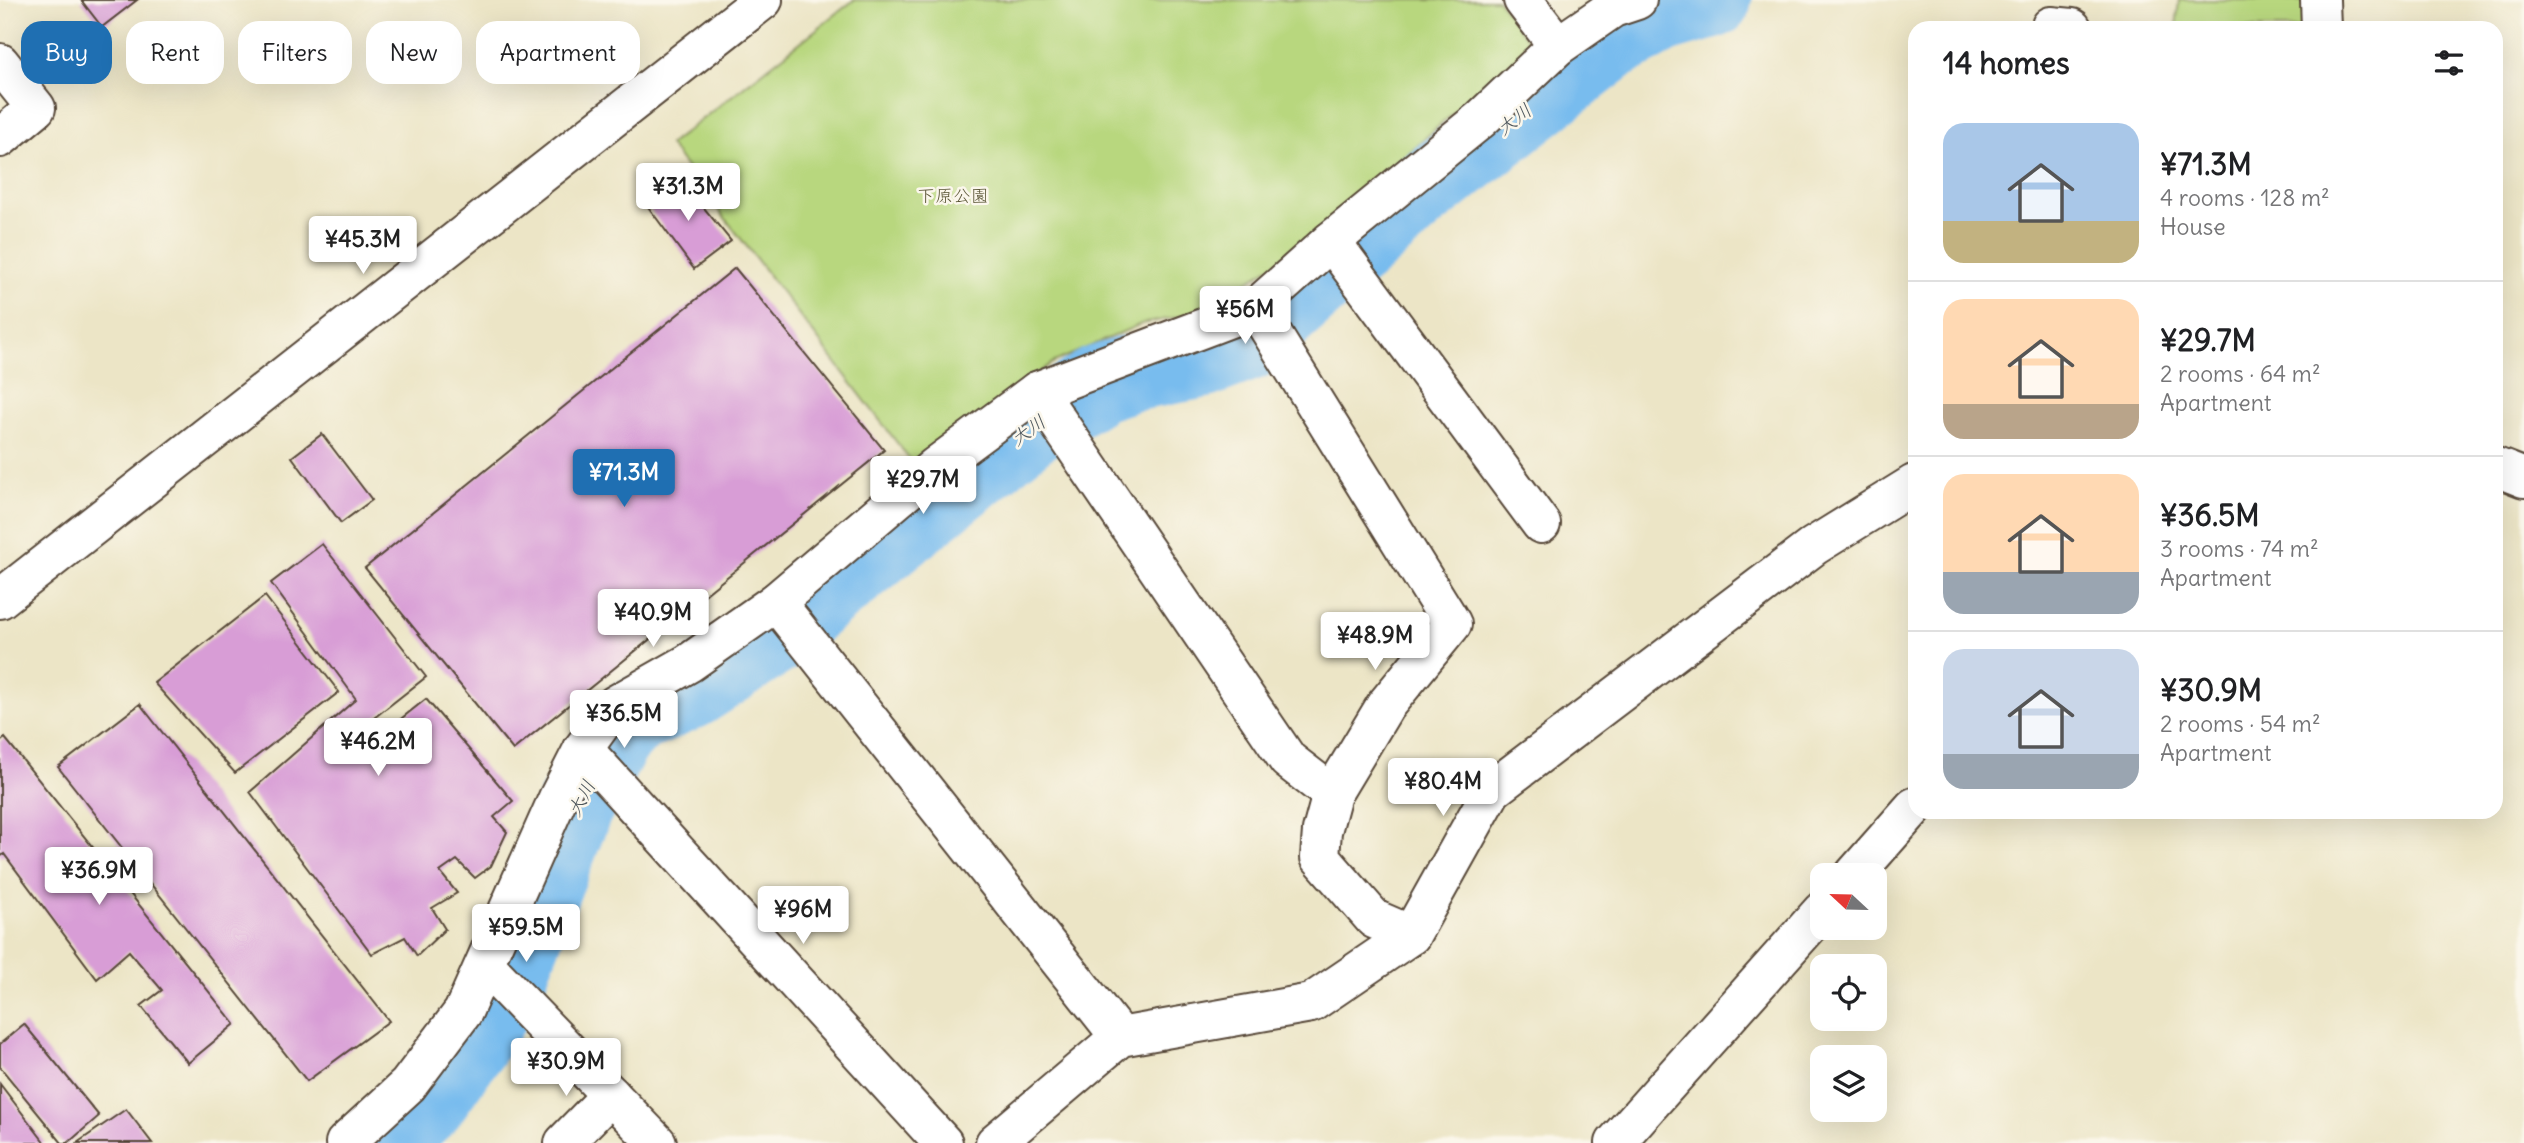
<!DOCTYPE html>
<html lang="en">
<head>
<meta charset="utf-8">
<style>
  :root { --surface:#fff; --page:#f6f6f6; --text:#202124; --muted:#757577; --line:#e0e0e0; --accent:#1f6fb2 }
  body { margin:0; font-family:Delius,"Klee One",sans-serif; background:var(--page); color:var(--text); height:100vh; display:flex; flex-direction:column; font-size:26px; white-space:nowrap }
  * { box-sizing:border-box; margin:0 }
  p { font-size:23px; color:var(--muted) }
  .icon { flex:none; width:38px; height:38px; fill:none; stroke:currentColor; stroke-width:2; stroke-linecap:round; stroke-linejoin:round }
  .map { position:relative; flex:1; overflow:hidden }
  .details { position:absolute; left:1908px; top:21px; width:595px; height:798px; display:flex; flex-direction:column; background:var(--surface); border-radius:21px; box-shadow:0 7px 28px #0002 }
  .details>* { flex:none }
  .guide { position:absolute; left:21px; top:21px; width:665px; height:63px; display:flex; gap:14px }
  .needle { width:46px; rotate:292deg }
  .fabs { position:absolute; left:1810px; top:863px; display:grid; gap:14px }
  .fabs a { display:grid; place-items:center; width:77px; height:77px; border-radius:14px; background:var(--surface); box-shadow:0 7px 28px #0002; font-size:35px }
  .price { position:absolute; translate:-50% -60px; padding:0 16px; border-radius:7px; background:#fff; color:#222; font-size:23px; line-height:46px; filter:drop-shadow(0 2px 4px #0008) }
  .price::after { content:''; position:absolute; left:50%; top:42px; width:21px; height:16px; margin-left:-10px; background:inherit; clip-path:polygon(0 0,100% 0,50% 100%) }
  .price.selected { background:var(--accent); color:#fff }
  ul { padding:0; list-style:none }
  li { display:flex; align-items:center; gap:21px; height:175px; padding:0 35px }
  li+li { border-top:2px solid var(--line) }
  li span { display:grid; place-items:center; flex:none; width:196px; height:140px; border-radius:21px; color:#555 }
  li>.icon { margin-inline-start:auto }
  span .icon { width:84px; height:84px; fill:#fffc; stroke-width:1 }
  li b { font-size:30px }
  h2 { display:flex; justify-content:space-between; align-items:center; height:84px; padding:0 35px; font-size:30px }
  .chip { padding:0 24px; border-radius:21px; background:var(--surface); box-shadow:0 7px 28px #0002; font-size:24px; line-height:63px }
  .chip.selected { background:var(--accent); color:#fff }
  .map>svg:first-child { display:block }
  .green { fill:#b8d77e; stroke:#7a804e; stroke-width:2 }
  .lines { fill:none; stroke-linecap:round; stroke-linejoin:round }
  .river { stroke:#78bcee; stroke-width:77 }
  .building { fill:#d89dd6 }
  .minor-casing { stroke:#564637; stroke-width:42 }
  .minor { stroke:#fff; stroke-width:38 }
  .labels { text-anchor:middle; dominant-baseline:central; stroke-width:5; stroke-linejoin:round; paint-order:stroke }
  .park-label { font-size:18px; fill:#5a5536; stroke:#fbf7ec }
  .water-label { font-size:19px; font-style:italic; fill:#4d565c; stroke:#fbf7ec }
</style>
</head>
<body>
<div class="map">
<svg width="2524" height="1143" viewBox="0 0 2524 1143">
  <rect width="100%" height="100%" fill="#fbf7ec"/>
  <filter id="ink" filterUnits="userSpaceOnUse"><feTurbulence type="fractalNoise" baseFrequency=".0143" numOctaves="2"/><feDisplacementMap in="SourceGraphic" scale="14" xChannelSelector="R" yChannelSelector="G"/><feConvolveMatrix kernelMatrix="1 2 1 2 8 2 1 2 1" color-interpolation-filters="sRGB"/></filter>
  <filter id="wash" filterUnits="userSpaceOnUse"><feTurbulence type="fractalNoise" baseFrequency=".00686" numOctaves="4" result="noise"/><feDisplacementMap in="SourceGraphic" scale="28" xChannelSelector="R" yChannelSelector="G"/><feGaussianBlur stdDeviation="1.57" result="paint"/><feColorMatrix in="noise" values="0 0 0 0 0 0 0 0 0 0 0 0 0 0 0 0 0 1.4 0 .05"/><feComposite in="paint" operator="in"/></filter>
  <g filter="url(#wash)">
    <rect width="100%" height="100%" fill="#ece5c6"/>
    <!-- green -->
    <g class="green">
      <path d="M854 0H1498L1532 45 1296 250 1199 313 1141 324 1052 363 915 466 669 145Z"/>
      <path d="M2179 0H2314L2307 28H2176Z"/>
    </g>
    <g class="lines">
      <!-- river -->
      <path class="river" d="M384 1143 425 1106 481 1027 502 992 575 806 614 737 634 716 691 691 773 638 817 599 1027 429 1098 384 1128 374 1203 360 1248 343 1418 194 1611 43 1662 15 1713 0"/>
    </g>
    <g id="blocks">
      <!-- building -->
      <g class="building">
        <path d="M81 0H137L102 27Z"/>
        <path d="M678 176 731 241 694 269 646 204Z"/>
        <path d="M735 268 884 450 513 750 365 568Z"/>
        <path d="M322 434 372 500 341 523 292 457Z"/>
        <path d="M322 544 426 677 351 736 363 749 426 699 513 801 494 817 507 832 491 866 475 878 457 860 440 872 457 893 432 908 445 929 417 956 405 937 372 954 250 792 356 699 271 583Z"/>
        <path d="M265 596 339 692 235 773 154 683Z"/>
        <path d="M140 704 389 1021 307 1081 58 767Z"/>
        <path d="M5 738 235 1024 188 1063 141 1006 162 990 129 951 97 979 4 854 0 857V742Z"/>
        <path d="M24 1024 99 1116 68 1143H62L0 1067V1044Z"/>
        <path d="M0 1084 45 1143H0Z"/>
        <path d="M126 1109 152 1143H77Z"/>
      </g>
    </g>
  </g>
  <g filter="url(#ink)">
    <use href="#blocks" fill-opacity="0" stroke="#564637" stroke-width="2"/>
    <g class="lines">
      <!-- minor casing -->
      <g class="minor-casing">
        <g id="minor">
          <path d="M1523 0 1558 46"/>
          <path d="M2320 0 2321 28"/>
          <path d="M2052 28 2051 26 2072 28"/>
          <path d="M0 63 36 108 0 138"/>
          <path d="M1331 241 1541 524"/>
          <path d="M1256 308 1452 624 1385 706 1332 794 1322 831 1320 857 1374 919 1411 935"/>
          <path d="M1037 391 1288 760 1332 794"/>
          <path d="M2496 467 2524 478"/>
          <path d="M0 599 763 0"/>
          <path d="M776 602 1120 1037"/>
          <path d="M583 749 943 1143"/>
          <path d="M1854 875 1914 807"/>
          <path d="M485 965 657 1143"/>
          <path d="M345 1143 408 1085 463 1012 558 798 583 749 615 705 689 663 776 602 936 466 1037 391 1256 308 1331 241 1481 119 1558 46 1613 8 1637 0"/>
          <path d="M564 1143 611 1095"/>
          <path d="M995 1143 1120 1037 1311 1003 1411 935 1492 790 1814 546 1914 484"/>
          <path d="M1615 1143 1822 911"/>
        </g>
      </g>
      <!-- minor -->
      <use href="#minor" class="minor"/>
    </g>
  </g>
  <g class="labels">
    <!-- park labels -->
    <g class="park-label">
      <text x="953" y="195">下原公園</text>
    </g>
    <!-- water labels -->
    <g class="water-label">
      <text transform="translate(1514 119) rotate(-38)">大川</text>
      <text transform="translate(1028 430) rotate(-36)">大川</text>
      <text transform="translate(581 798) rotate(-63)">大川</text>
    </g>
  </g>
</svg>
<div class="fabs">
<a><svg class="needle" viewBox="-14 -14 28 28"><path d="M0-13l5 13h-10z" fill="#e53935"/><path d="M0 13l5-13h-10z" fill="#757577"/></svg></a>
<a><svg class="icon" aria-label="locate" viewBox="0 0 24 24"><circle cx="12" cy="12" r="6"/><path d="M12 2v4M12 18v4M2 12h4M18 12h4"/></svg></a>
<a><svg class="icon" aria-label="layers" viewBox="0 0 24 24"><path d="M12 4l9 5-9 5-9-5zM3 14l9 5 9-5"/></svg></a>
</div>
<b class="price" style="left:688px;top:223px">¥31.3M</b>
<b class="price" style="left:363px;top:276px">¥45.3M</b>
<b class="price" style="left:1245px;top:346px">¥56M</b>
<b class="price selected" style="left:624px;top:509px">¥71.3M</b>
<b class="price" style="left:923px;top:516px">¥29.7M</b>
<b class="price" style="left:653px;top:649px">¥40.9M</b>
<b class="price" style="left:1375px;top:672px">¥48.9M</b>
<b class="price" style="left:624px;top:750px">¥36.5M</b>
<b class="price" style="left:378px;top:778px">¥46.2M</b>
<b class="price" style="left:1443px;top:818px">¥80.4M</b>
<b class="price" style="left:99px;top:907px">¥36.9M</b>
<b class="price" style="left:803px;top:946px">¥96M</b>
<b class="price" style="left:526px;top:964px">¥59.5M</b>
<b class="price" style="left:566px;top:1098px">¥30.9M</b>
<div class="guide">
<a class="chip selected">Buy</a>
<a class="chip">Rent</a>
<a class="chip">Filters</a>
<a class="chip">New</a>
<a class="chip">Apartment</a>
</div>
<section class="details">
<h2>14 homes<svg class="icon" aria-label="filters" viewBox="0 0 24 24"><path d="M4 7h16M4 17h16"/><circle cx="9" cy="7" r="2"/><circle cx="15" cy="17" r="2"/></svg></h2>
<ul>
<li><span style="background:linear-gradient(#a9c7e8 70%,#c2b280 0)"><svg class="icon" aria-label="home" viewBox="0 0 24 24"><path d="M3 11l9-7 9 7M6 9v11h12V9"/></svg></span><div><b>¥71.3M</b><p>4 rooms · 128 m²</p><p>House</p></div></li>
<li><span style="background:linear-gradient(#ffd9b3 75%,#b9a48a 0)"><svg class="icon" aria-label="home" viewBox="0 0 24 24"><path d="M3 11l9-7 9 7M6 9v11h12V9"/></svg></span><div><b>¥29.7M</b><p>2 rooms · 64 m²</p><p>Apartment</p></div></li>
<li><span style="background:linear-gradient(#ffd9b3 70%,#9aa5b1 0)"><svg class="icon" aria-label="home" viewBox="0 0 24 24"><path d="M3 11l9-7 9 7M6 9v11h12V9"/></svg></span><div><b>¥36.5M</b><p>3 rooms · 74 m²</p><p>Apartment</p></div></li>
<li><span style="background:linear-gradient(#c9d6e8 75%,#9aa5b1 0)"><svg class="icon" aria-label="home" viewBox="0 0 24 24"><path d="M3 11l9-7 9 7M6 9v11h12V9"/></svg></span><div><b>¥30.9M</b><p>2 rooms · 54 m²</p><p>Apartment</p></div></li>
</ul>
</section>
</div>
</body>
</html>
